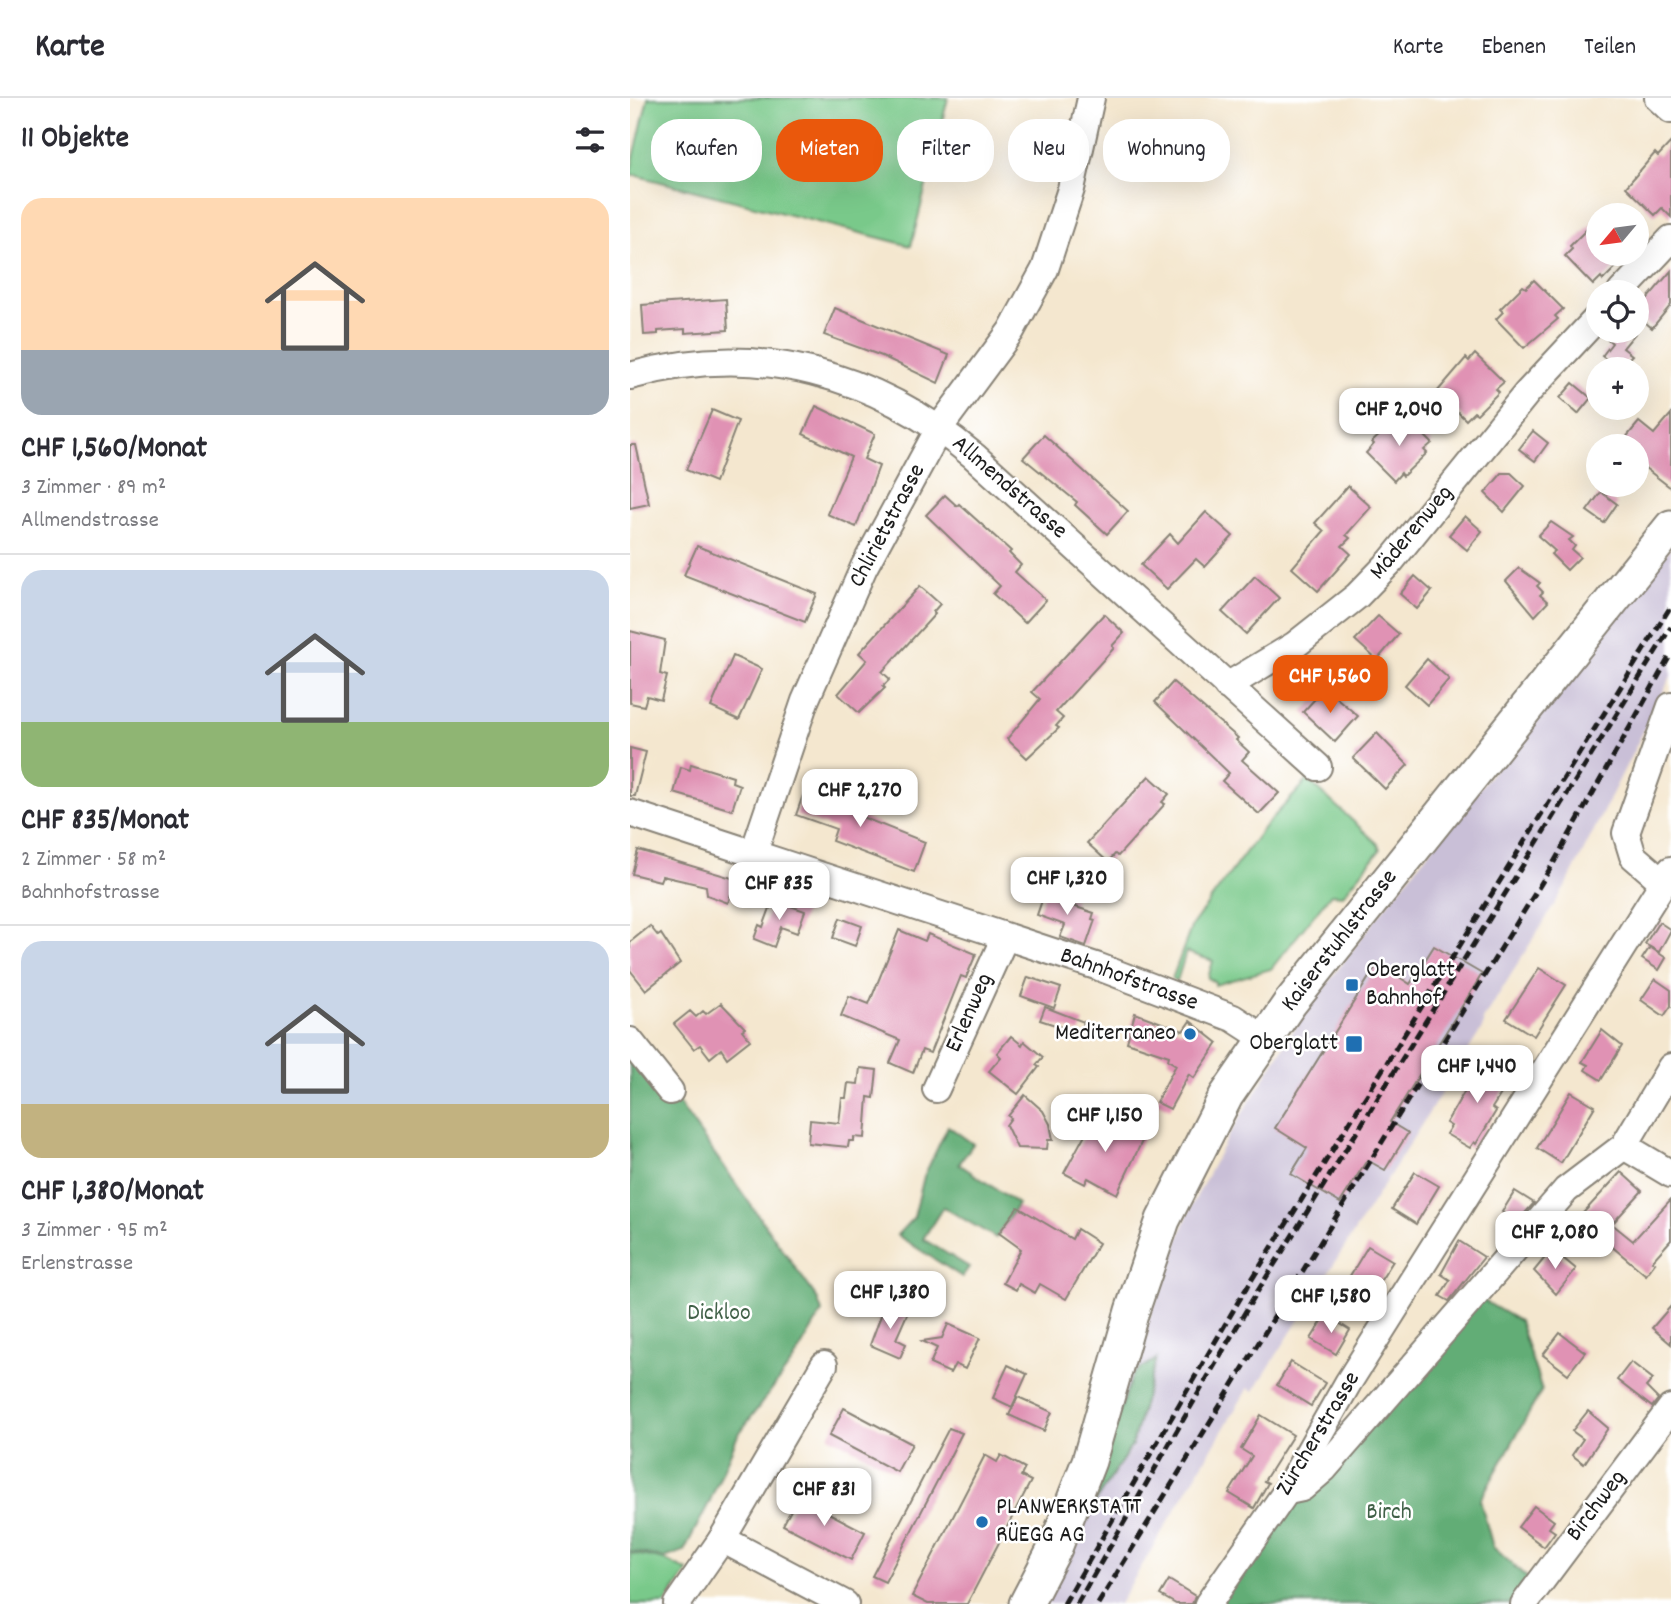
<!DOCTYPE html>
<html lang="de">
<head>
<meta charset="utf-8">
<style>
  :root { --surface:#fff; --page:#f2f2f3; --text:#2b2b33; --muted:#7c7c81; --line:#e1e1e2; --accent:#ea580c }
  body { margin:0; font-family:Dekko,sans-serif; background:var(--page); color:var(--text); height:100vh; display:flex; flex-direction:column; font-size:26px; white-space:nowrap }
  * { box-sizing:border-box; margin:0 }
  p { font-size:23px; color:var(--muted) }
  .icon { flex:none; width:38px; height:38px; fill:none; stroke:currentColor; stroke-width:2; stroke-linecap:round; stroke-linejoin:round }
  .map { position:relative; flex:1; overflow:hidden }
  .details { display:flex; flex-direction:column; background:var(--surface); width:630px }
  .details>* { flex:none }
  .hud { position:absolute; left:21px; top:21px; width:665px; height:63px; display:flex; gap:14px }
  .needle { width:46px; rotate:241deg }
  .buttons { position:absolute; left:956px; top:105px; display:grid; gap:14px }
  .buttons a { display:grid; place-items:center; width:63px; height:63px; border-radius:50%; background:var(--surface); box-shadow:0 7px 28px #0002; font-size:35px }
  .price { position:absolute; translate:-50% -60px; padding:0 16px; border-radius:14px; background:#fff; color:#222; font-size:23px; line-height:46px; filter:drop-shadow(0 2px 4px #0008) }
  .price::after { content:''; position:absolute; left:50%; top:42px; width:21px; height:16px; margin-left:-10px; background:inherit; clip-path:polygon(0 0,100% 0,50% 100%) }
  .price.active { background:var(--accent); color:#fff }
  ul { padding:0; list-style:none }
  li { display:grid; align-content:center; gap:14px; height:371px; padding:0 21px }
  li+li { border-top:2px solid var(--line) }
  li span { display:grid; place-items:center; height:217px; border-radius:21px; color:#555 }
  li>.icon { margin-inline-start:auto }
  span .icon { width:126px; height:126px; fill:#fffc; stroke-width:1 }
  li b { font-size:30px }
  h2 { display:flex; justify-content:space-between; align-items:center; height:84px; padding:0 21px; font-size:30px }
  .pill { padding:0 24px; border-radius:28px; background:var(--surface); box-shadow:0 7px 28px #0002; font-size:24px; line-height:63px }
  .pill.active { background:var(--accent); color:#fff }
  header { display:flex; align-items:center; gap:42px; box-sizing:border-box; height:98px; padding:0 35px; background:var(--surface); border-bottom:2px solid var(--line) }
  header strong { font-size:33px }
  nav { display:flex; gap:38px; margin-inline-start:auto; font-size:24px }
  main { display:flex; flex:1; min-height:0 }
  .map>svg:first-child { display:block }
  .industrial { fill:#c9bfd7 }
  .green { fill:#79c98a; stroke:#4a7253; stroke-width:2 }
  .forest { fill:#62ad76; stroke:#3f6449; stroke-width:2 }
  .building { fill:#e092b4 }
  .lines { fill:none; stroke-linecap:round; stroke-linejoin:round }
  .minor-casing { stroke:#888276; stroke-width:30 }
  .major-casing { stroke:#888276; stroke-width:37 }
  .minor { stroke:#fff; stroke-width:26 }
  .major { stroke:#fff; stroke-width:33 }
  .rail { stroke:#1c1c1c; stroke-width:5; stroke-dasharray:10 5; stroke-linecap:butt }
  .poi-dot { fill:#1f6fb2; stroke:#fff; stroke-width:2.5 }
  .labels { text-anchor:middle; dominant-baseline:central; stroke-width:5; stroke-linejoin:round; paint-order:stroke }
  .street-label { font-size:24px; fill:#1c1c1c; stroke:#fff }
  .poi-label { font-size:24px; fill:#1c1c1c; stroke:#fff; text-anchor:start }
  .park-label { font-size:24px; fill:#416148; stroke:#fff }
</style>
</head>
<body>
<header>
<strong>Karte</strong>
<nav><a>Karte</a><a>Ebenen</a><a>Teilen</a></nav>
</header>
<main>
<section class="details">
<h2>11 Objekte<svg class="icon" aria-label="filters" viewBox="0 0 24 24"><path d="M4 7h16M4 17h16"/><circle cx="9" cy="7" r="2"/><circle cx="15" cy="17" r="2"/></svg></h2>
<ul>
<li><span style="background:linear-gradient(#ffd9b3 70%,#9aa5b1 0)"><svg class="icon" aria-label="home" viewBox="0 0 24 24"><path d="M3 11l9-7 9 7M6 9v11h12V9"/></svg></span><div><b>CHF 1,560/Monat</b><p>3 Zimmer · 89 m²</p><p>Allmendstrasse</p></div></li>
<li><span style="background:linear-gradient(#c9d6e8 70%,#8fb573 0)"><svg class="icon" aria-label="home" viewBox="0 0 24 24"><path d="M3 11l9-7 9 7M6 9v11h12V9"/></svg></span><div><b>CHF 835/Monat</b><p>2 Zimmer · 58 m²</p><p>Bahnhofstrasse</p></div></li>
<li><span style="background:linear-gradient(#c9d6e8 75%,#c2b280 0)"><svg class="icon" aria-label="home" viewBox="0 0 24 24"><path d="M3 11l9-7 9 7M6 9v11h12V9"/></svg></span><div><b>CHF 1,380/Monat</b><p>3 Zimmer · 95 m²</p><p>Erlenstrasse</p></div></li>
</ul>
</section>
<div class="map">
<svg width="1041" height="1506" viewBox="0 0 1041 1506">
  <rect width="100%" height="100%" fill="#fff"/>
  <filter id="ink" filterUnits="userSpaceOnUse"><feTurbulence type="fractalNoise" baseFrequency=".0143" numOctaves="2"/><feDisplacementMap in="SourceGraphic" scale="14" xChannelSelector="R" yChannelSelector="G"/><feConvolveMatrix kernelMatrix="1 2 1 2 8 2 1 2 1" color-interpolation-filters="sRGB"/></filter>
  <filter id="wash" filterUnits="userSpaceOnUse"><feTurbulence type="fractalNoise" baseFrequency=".00686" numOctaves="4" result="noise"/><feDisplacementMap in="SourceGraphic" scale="28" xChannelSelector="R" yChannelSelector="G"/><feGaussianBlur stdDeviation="1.57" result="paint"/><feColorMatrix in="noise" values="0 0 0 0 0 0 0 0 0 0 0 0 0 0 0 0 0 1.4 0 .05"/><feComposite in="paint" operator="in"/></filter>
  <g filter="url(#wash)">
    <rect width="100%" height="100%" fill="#f4e7cf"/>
    <!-- industrial -->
    <path class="industrial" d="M1041 449V578L937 786 853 922V929L624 1293 618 1290 489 1506H412L560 1111 596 1042 672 919 748 818Z"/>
    <!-- green -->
    <g class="green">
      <path d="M18 0H318L281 148 0 76Z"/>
      <path d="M678 682 748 746 750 752 713 797 701 796 641 871 585 887V884L578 880 583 863 556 854 547 883 542 881 562 827 635 728Z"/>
      <path d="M0 1455 35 1462 58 1473 35 1506H0Z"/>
    </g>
    <!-- forest -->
    <g class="forest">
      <path d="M0 950 40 993 187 1200 192 1214 165 1260 108 1337 79 1405 54 1453 35 1460 0 1453Z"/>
      <path d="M318 1028 343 1046 329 1066 388 1106 366 1140 313 1109 293 1141 339 1169 332 1179 267 1137 284 1119 294 1078Z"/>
      <path d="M851 1201 889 1223 912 1292 850 1402 863 1449 902 1484 893 1506H578L656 1386Z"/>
      <path d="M526 1261 502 1347 446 1434 503 1276Z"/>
    </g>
    <g id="blocks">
      <!-- building -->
      <g class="building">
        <path d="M1041 44V119L1032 110 1025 117 996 89 1025 55 1028 58Z"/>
        <path d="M968 120V156H999L973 182 971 179 963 187 935 158 942 151 940 148Z"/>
        <path d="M1041 173V207L1022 230 1010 220 1017 212 1011 208Z"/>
        <path d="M904 182 933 211 925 218 928 221 894 250 866 221 873 214 870 211 893 188 896 190Z"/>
        <path d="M96 201 98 232 55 235V231L28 233V236L14 237 12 207Z"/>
        <path d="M205 210 319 257 308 285 252 258 194 237Z"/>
        <path d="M977 233H1007L993 250 1002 257 989 271 972 258 982 245 973 237Z"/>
        <path d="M845 256 874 284 866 291 869 294 847 316 844 314 836 322 807 294 836 260 839 263Z"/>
        <path d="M943 285 961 300 948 316 930 300Z"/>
        <path d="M186 308 245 336 234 361 249 368 226 429 197 416 221 359 173 336Z"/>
        <path d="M82 312 108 323 85 384 56 372Z"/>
        <path d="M773 316 802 345 794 352 797 355 773 378 771 375 764 383 736 355 744 346 742 344Z"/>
        <path d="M1041 316V390L1006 363V348H989L1009 324 1024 336Z"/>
        <path d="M903 333 918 345 905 363 889 351Z"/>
        <path d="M414 337 498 413 477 436 445 407 447 404 393 360Z"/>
        <path d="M0 347H6L19 406 0 410Z"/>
        <path d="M872 375H881L895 388 874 414 855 395Z"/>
        <path d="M718 388 741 409 716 437 720 440 712 448 721 456 688 493 662 470 694 433 685 425Z"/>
        <path d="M971 394 987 406 974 425 957 413Z"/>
        <path d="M315 397 327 408 329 406 381 453 379 455 391 467 385 474 416 502 395 525 363 496 370 488 296 417Z"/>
        <path d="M576 414 603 438 575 469 566 461 537 491 511 467 540 436 548 445Z"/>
        <path d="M835 418 852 433 837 452 819 437Z"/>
        <path d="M921 424 943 439 939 442 945 448 942 452 950 459 937 472 921 456 925 453 908 438Z"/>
        <path d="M67 448 187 496 175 524 54 477Z"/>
        <path d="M889 470 910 485 907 488 913 494 910 497 918 504 905 518 876 483Z"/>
        <path d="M625 478 649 500 616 536 592 514Z"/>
        <path d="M785 478 802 493 787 511 770 496Z"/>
        <path d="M290 488 310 506 303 514 305 516 252 574 260 581 253 588 255 590 229 615 208 596 237 562 229 555Z"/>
        <path d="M474 516 494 535 482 548 484 550 426 614 433 620 426 628 429 630 397 660 377 641 410 601 402 594Z"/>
        <path d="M748 518 769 536 747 562 725 542Z"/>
        <path d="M0 533 35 542 30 576 37 578 31 602 17 598 14 608 0 605Z"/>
        <path d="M103 558 132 571 109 622 81 609Z"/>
        <path d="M797 561 819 581 797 607 775 587Z"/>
        <path d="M543 584 608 640 606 642 619 654 612 662 649 695 629 716 592 683 599 675 525 604Z"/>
        <path d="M695 590 728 618 705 644 673 614Z"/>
        <path d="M747 635 778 667 755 691 723 660Z"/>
        <path d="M0 650 16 654 5 698H0Z"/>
        <path d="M61 666 103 679 102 684 110 687 102 712 44 695 51 669 60 672Z"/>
        <path d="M519 678 539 696 532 704 535 706 488 758 485 756 478 764 457 745Z"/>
        <path d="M177 686 219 700 214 712 295 744 284 774 202 743 206 731 166 717Z"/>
        <path d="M8 752 102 780 105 785 98 805 77 797 76 788 32 778 30 783 2 776Z"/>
        <path d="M416 791 445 801 443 808 464 815 462 821 465 822 456 848 430 839 435 827 407 817Z"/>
        <path d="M143 802 175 813 167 835 151 829 144 849 124 841 129 827 133 829Z"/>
        <path d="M210 820 232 828 225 848 203 840Z"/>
        <path d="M1029 824 1041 832 1029 854 1015 846Z"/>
        <path d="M20 828 28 838 31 836 50 865 16 892 0 872V844Z"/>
        <path d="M269 832 295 843 298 836 346 856 336 880 331 878 300 955 292 952 283 975 260 965 270 942 211 918 219 898 239 906Z"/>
        <path d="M804 848 852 876 760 1024 778 1035 755 1072 737 1062 710 1105 661 1076 677 1050 645 1030 748 865 780 886Z"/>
        <path d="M1020 849 1036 860 1029 872 1012 861Z"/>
        <path d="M909 870 936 887 904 938 876 921Z"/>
        <path d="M398 879 431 890 424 910 391 898Z"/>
        <path d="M1025 881 1041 892V908L1034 918 1011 902Z"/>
        <path d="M91 905 115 930 112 932 120 942 97 960 91 951 80 960 70 947 64 951 44 926 60 913 66 919 73 913 76 916Z"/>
        <path d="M415 909 454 924 450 935 410 922Z"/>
        <path d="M505 915 553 933 560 923 588 945 564 980 559 976 540 1011 526 1004 546 967 538 962 539 958 497 944Z"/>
        <path d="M972 932 992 948 971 982 955 972 958 967 952 964Z"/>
        <path d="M381 938 392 947 394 943 413 959 406 967 409 969 388 996 359 973 371 959 367 955Z"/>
        <path d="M853 962 881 980 862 1010 866 1013 846 1046 844 1044 840 1050 816 1036 821 1028 816 1025Z"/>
        <path d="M230 970 247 972 244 1000 238 999 235 1040 224 1039V1043H219L218 1049 178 1045 180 1022 209 1025 212 1000H216L218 985 228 986Z"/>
        <path d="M941 994 965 1008 931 1065 907 1050Z"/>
        <path d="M395 997 413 1013 420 1026 423 1042H418L417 1051 387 1050 376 1027 381 1020 378 1018Z"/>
        <path d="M467 1014 514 1039 487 1096 458 1080 455 1086 434 1075Z"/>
        <path d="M785 1074 809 1088 786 1126 762 1111Z"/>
        <path d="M991 1074 1012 1093 982 1126 1003 1143 1041 1101V1142L1022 1163 1025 1165 1016 1177 980 1147 974 1154 943 1126Z"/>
        <path d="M885 1093 904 1105 887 1124 872 1114Z"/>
        <path d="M388 1109 442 1141 447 1131 469 1145 436 1201 410 1186 405 1195 389 1186 386 1192 373 1185 391 1151 369 1135Z"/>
        <path d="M829 1143 854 1159 819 1203 810 1198 820 1182 811 1176Z"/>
        <path d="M738 1148 763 1163 739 1201 715 1186Z"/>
        <path d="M922 1151 946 1171 926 1196 904 1173Z"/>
        <path d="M256 1204 278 1214 266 1241 276 1246 270 1260 240 1247Z"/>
        <path d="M1041 1208V1246L1022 1230Z"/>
        <path d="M696 1217 720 1232 706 1256 681 1241Z"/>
        <path d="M318 1226 350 1240 335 1271 325 1266 320 1275 300 1266 307 1250 292 1243 312 1240Z"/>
        <path d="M930 1235 955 1254 938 1276 913 1257Z"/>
        <path d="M661 1264 695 1285 681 1308 647 1287Z"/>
        <path d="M1001 1264 1023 1281 1016 1289 1028 1301 1022 1309 987 1282Z"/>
        <path d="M378 1267 397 1276 382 1309 363 1300Z"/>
        <path d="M388 1299 422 1314 414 1333 379 1317Z"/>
        <path d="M214 1310 282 1346 267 1374 199 1338Z"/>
        <path d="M958 1313 978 1330 954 1366 942 1357 953 1341 942 1333Z"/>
        <path d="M631 1317 663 1337 634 1383 638 1385 624 1410 599 1395 622 1358 611 1351Z"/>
        <path d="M319 1330 332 1335 255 1484 242 1478Z"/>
        <path d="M355 1357 367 1364 371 1357 395 1370 391 1378 401 1383 337 1506H298L282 1498Z"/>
        <path d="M168 1399 235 1434 221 1462 153 1427Z"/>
        <path d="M904 1408 924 1423 919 1430 925 1434 914 1449 888 1429Z"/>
        <path d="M539 1482 565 1498 562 1506H546L530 1497Z"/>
      </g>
    </g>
  </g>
  <g filter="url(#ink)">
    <use href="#blocks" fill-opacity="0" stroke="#888276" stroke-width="2"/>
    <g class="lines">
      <!-- minor casing -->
      <g class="minor-casing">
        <g id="minor">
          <path d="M1028 0 1041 12"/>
          <path d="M991 194 1041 141"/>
          <path d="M0 278C126 242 245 275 344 358L688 669"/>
          <path d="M597 588 665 547 727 498 761 463 897 295 968 219"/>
          <path d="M0 715 469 869 603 920 634 940"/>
          <path d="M124 754 175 603 234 469 310 329 381 233 415 171 441 91 461 0"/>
          <path d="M1032 783 1003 758 996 735 1041 608"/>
          <path d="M0 943 40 993"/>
          <path d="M306 991 375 839"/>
          <path d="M994 1048 1041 1076"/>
          <path d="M658 1393 672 1390 694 1371 936 1092 994 1048 1041 969"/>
          <path d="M92 1441 215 1506"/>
          <path d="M47 1506 92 1441 194 1267"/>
          <path d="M578 1506 656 1394 718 1285 1041 772"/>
          <path d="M894 1506 1041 1310"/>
        </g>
      </g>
      <!-- major casing -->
      <g class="major-casing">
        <path id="major" d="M396 1506 425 1450 459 1363 502 1213 533 1122 596 998 660 905 1041 429"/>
      </g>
      <!-- minor -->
      <use href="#minor" class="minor"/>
      <!-- major -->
      <use href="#major" class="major"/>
      <!-- rail -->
      <g class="rail">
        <path d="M434 1506 611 1199 1041 508"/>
        <path d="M447 1506 621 1204 1041 529"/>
        <path d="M468 1506 923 766 1041 556"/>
      </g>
    </g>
  </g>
  <!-- markers -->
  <g class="poi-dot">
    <rect x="715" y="880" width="14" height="14" rx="3.5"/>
    <circle cx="560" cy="936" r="7"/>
    <rect x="715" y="937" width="18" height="18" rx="3.5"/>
    <circle cx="352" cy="1424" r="7"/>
  </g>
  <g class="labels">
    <!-- street labels -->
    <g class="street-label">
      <text transform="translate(379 390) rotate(41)">Allmendstrasse</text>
      <text transform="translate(258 428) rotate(-62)">Chlirietstrasse</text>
      <text transform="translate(782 435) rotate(-50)">Mäderenweg</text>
      <text transform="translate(710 843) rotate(-52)">Kaiserstuhlstrasse</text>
      <text transform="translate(499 882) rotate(20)">Bahnhofstrasse</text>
      <text transform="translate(340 915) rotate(-66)">Erlenweg</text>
      <text transform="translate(689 1336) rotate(-59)">Zürcherstrasse</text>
      <text transform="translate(967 1408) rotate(-53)">Birchweg</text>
    </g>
    <!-- poi labels -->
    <g class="poi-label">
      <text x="736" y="873">Oberglatt<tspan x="736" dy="28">Bahnhof</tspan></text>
      <text x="546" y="936" text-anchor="end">Mediterraneo</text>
      <text x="708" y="946" text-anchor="end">Oberglatt</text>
      <text x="366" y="1410">PLANWERKSTATT<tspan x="366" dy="28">RÜEGG AG</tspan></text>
    </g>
    <!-- park labels -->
    <g class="park-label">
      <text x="89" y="1216">Dickloo</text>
      <text x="759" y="1415">Birch</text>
    </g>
  </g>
</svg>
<div class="buttons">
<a><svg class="needle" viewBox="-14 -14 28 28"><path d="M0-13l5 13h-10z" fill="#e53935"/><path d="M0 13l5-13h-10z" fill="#7c7c81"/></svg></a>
<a><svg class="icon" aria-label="locate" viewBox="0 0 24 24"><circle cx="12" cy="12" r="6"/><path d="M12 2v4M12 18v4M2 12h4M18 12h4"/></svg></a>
<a>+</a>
<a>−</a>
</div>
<b class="price" style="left:769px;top:350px">CHF 2,040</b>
<b class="price active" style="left:700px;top:617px">CHF 1,560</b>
<b class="price" style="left:230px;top:731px">CHF 2,270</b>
<b class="price" style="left:437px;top:819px">CHF 1,320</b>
<b class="price" style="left:149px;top:824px">CHF 835</b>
<b class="price" style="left:847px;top:1007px">CHF 1,440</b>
<b class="price" style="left:475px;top:1056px">CHF 1,150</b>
<b class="price" style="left:925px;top:1173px">CHF 2,080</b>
<b class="price" style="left:260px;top:1233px">CHF 1,380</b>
<b class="price" style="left:701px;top:1237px">CHF 1,580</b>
<b class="price" style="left:194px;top:1430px">CHF 831</b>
<div class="hud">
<a class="pill">Kaufen</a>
<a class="pill active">Mieten</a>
<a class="pill">Filter</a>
<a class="pill">Neu</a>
<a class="pill">Wohnung</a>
</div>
</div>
</main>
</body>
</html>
